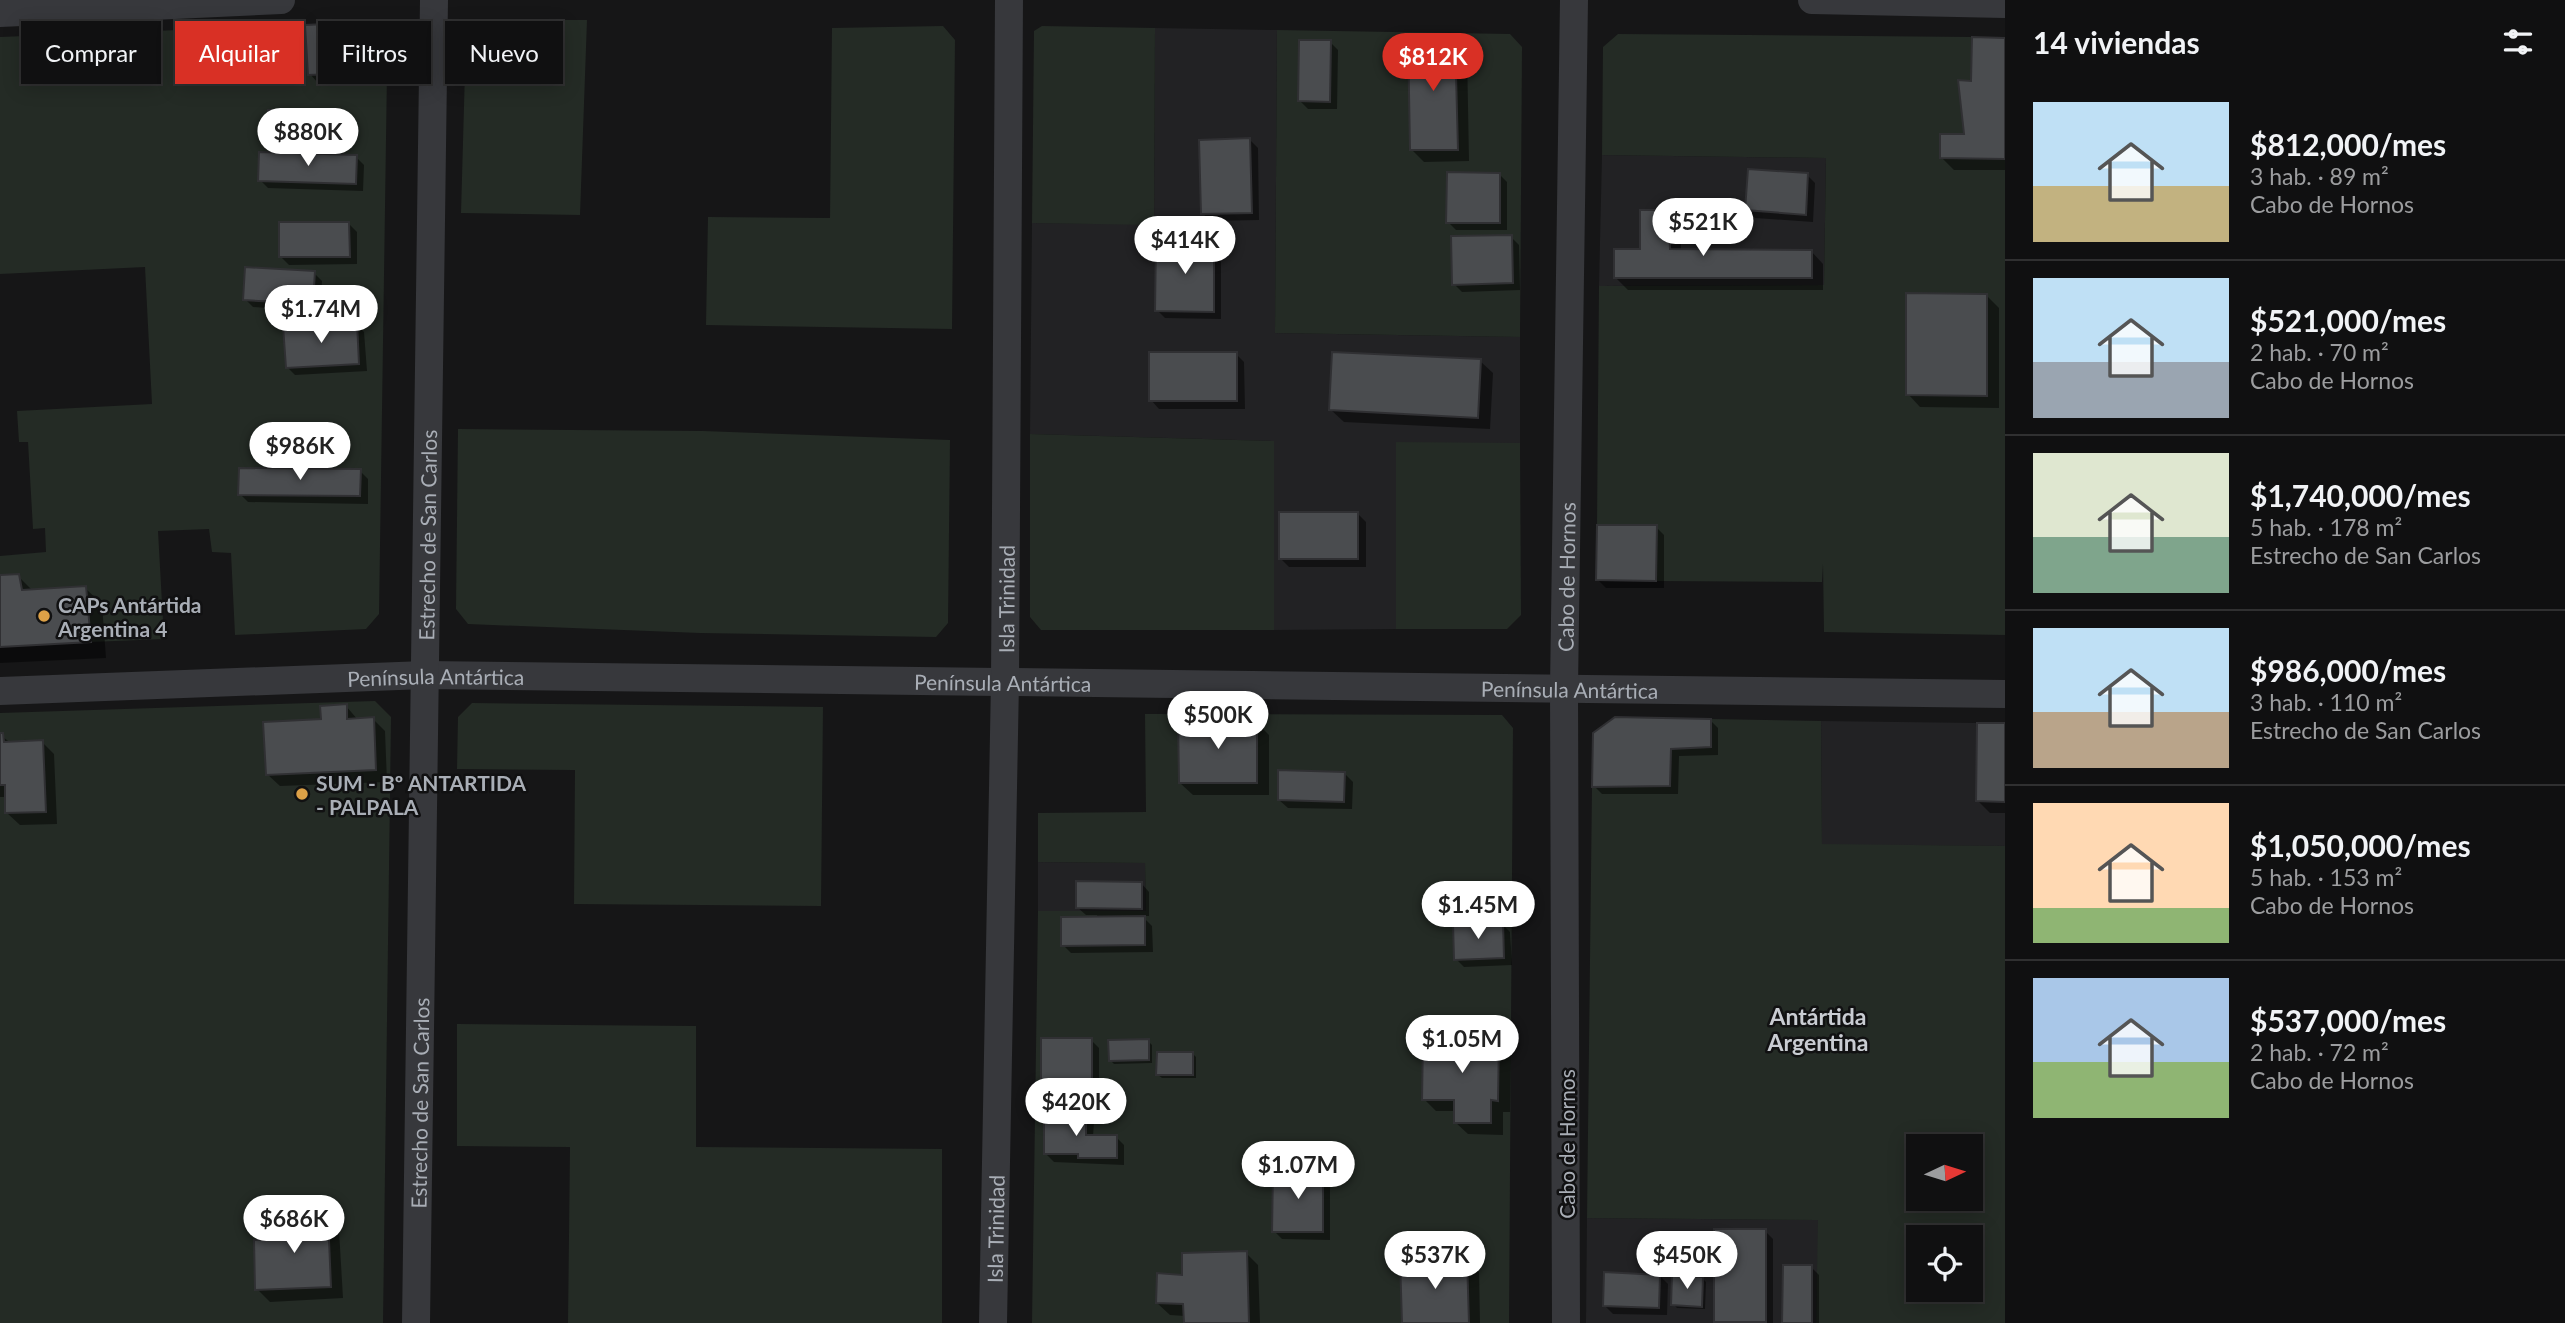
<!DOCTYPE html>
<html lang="es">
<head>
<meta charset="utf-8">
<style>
  :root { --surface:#101011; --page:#1e1e1f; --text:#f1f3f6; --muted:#9c9d9f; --line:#303031; --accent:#d93025 }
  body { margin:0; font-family:Lato,sans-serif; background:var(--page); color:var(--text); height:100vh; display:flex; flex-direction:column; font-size:26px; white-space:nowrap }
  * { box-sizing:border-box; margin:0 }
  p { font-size:23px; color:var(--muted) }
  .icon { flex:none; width:38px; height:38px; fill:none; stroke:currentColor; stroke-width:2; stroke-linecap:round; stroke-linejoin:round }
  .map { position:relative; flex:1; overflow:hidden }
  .panel { display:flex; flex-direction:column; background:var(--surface); width:560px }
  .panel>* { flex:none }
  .top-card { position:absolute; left:21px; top:21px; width:665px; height:63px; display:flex; gap:14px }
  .needle { width:46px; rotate:86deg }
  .tools { position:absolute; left:1906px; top:1134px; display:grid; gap:14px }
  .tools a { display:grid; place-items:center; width:77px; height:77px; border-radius:0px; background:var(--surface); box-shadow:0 4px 18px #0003,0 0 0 2px var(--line); font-size:35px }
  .price { position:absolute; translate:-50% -60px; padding:0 16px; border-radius:24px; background:#fff; color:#222; font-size:23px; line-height:46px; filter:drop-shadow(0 2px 4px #0008) }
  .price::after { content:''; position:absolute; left:50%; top:42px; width:21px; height:16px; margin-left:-10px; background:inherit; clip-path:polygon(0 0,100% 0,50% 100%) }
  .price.selected { background:var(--accent); color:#fff }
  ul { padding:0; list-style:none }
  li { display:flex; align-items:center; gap:21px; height:175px; padding:0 28px }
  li+li { border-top:2px solid var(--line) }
  li span { display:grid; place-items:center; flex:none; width:196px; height:140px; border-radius:0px; color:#555 }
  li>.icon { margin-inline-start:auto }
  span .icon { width:84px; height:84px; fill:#fffc; stroke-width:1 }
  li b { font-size:30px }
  h2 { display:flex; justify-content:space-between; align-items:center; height:84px; padding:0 28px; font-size:30px }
  .chip { padding:0 24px; border-radius:0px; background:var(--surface); box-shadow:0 4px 18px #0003,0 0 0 2px var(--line); font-size:24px; line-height:63px }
  .chip.selected { background:var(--accent); color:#fff }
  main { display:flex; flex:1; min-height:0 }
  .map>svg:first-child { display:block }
  .built { fill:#222224 }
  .green { fill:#242b25; fill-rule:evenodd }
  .shadow { fill:#0007 }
  .building { fill:#4a4c4f; stroke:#303033; stroke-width:2 }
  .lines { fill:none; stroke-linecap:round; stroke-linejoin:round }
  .street { stroke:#37383c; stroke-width:28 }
  .poi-dot { fill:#dda147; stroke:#111112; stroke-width:2.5 }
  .labels { text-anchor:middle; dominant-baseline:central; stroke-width:5; stroke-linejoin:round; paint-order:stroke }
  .street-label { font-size:21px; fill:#a9aeb6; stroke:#111112 }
  .poi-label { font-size:21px; font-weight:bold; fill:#a9aeb6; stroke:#111112; text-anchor:start }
  .neighbourhood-label { font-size:23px; font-weight:bold; fill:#c9ccd2; stroke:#111112 }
</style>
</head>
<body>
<main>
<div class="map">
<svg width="2005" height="1323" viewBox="0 0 2005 1323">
  <rect width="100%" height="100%" fill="#161617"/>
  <!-- built -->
  <g class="built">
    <path d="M1155 28 1277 30 1275 333 1520 337V443H1396V629L1274 630V441L1030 434 1032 223 1154 224Z"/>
    <path d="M1602 155 1826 158 1824 285 1599 286Z"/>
    <path d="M1821 721 1977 723 1976 800 2005 802V846L1822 845Z"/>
    <path d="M1038 862 1145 863 1146 912 1038 911Z"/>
    <path d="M1587 1218 1819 1220 1816 1323H1586Z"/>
  </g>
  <!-- green -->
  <g class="green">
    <path d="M482 20H587L580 215 461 213 466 35Z"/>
    <path d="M305 25 308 75 387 72 379 614 366 629 235 635 231 553 212 552 209 529 158 531 164 639 91 642 86 586 22 590 19 575H0V556L46 552 45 528 33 529 28 442H19L17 411 152 404 145 267 0 274V37Z"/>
    <path d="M943 26 955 40 952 329 706 325 708 217 830 218 832 28Z"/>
    <path d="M1042 26 1155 28 1154 225 1032 223 1034 31Z"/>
    <path d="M1277 30 1510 34 1522 47 1520 337 1275 333Z"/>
    <path d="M1618 34 1972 37 1971 81H1958L1964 134H1940V158L2005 159V635L1824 632 1823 564 1822 582 1656 581 1657 525H1597L1599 286 1824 285 1826 158 1602 155 1603 47Z"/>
    <path d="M458 429 703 431 950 440 948 623 936 637 700 633 468 624 456 609Z"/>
    <path d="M1030 434 1274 441V630H1041L1030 617Z"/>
    <path d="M1396 442 1520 443 1521 615 1507 629H1396Z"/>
    <path d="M375 701 391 717 383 1323H0V713Z"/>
    <path d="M472 703 823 707 821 906 574 904 575 770 457 769 458 717Z"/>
    <path d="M1145 714 1502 715 1513 728 1509 1323H1032L1038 911H1146L1145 863 1038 862V813L1146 812Z"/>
    <path d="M1711 719 1821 721 1822 844 2005 846V1323H1816L1818 1220 1587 1218 1592 787 1670 786 1671 749 1710 747ZM1918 1146H1970V1199H1918ZM1918 1237H1970V1290H1918Z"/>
    <path d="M457 1024 696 1026V1147L942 1149V1323H568L570 1147 457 1146Z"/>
  </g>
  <!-- shadow -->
  <g class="shadow">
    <path d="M372 24 395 47 394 80 318 83 310 74Z"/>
    <path d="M1454 38 1467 51 1469 161 1424 162 1412 150Z"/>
    <path d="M2005 40V170H1954L1942 158 1966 136 1973 83Z"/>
    <path d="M1330 42 1338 50 1337 109H1308L1300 101Z"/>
    <path d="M337 111 345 119V144L278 145 270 137Z"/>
    <path d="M1250 140 1258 148 1259 220 1211 221 1202 213Z"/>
    <path d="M356 157 364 165 363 191 268 188 260 180Z"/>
    <path d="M1499 174 1507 182V230H1456L1448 222Z"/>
    <path d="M1807 175 1815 183 1813 222 1755 218 1747 210Z"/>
    <path d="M1668 212 1681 224V251H1811L1823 264V290H1628L1616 278 1642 251Z"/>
    <path d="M349 224 357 232V264L289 265 281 257Z"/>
    <path d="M1511 237 1519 245 1520 290 1462 292 1454 284Z"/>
    <path d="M1213 242 1221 250V319L1165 318 1157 310Z"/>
    <path d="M314 273 322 281 320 312 253 307 245 299Z"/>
    <path d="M1987 296 1999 308V408L1920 407 1908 394Z"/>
    <path d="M356 324 364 332 367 371 295 375 287 367Z"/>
    <path d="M1236 354 1244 362 1245 409H1159L1151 400Z"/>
    <path d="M1480 361 1493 373 1490 429 1344 422 1331 410Z"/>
    <path d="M360 471 368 479V504L248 502 240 494Z"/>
    <path d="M1358 514 1366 522V567H1289L1281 559Z"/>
    <path d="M1656 527 1664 535V588H1606L1598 580Z"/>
    <path d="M18 576 33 591 85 588 102 604 106 658 0 663V577Z"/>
    <path d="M346 706 358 720 373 719 385 731 387 782 280 786 267 774 323 721Z"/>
    <path d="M1710 720 1718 728V755L1679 756 1678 794H1602L1594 786Z"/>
    <path d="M1256 722 1269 735V795H1193L1180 783Z"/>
    <path d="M2005 725V813H1990L1977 800Z"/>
    <path d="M0 735 11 743 42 742 54 754 57 824 20 825 7 813V797H0Z"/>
    <path d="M1345 774 1353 782 1352 809 1288 808 1279 800Z"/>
    <path d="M1141 883 1149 892V916H1142L1152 926 1153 952 1071 953 1063 945 1097 919V915H1086L1077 907Z"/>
    <path d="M1502 924 1510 932 1512 965 1464 967 1456 959Z"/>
    <path d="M1091 1040 1099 1048V1088H1051L1043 1080Z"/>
    <path d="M1498 1040 1511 1052 1510 1112H1503V1135L1468 1134 1455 1122V1111H1436L1424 1099Z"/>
    <path d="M1148 1041 1152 1045V1063L1114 1064 1110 1060Z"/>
    <path d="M1192 1053 1196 1057V1078H1162L1158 1075Z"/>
    <path d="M1085 1114 1094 1122 1093 1136 1116 1137 1124 1145V1165L1054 1162 1046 1154Z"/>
    <path d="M1322 1171 1330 1179V1240L1282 1239 1274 1231Z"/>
    <path d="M327 1218 339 1230 343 1298 270 1302 257 1289 277 1240Z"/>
    <path d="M1765 1231 1773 1239V1323H1718L1716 1321Z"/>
    <path d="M1246 1253 1258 1265 1260 1323H1186L1185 1316 1170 1315 1157 1303 1184 1276Z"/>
    <path d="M1466 1259 1479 1272 1480 1323H1404Z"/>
    <path d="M1811 1267 1819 1275V1323H1784Z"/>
    <path d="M1660 1276 1668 1284 1667 1315 1613 1314 1605 1306Z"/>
    <path d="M1702 1278 1706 1282 1705 1309 1677 1308 1673 1304Z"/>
  </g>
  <!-- building -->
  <g class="building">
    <path d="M373 22 387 37V72L308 75 305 25Z"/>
    <path d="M1455 36 1458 150H1410L1408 37Z"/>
    <path d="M1972 37 2005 38V159L1940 158V134H1964L1958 80 1971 81Z"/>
    <path d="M1299 40H1331L1330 102 1298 101Z"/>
    <path d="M268 110H338V137L268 138Z"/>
    <path d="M1250 138 1252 213 1201 214 1199 140Z"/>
    <path d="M259 152 357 155 356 184 258 181Z"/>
    <path d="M1748 169 1808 173 1806 215 1745 210Z"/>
    <path d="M1447 172 1500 173V223H1446Z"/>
    <path d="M1640 210H1669L1670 249 1812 250V278H1614V249H1640Z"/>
    <path d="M279 222H349L350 257H279Z"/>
    <path d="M1512 235 1513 283 1452 285 1451 236Z"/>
    <path d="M1156 240H1214V312L1155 311Z"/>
    <path d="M245 267 315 271 313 304 243 300Z"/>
    <path d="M1906 293 1987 294V396L1906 395Z"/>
    <path d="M357 322 359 364 286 368 283 326Z"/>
    <rect x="1149" y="352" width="88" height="49"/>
    <path d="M1332 352 1481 359 1478 418 1329 410Z"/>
    <path d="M239 468 361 469 360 496 238 495Z"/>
    <rect x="1279" y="512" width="79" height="47"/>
    <path d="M1597 525H1657L1656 581 1596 580Z"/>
    <path d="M19 574 22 590 86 586 91 642 0 647V575Z"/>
    <path d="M347 704V719L374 717 376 770 266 775 263 722 321 719 320 706Z"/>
    <path d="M1615 717 1711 719V747L1671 749 1670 786 1592 787 1593 733Z"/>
    <path d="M1178 720H1257V783H1179Z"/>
    <path d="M1977 723H2005V802L1976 801Z"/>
    <path d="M0 733H3L4 742 43 740 46 812 5 813V785H0Z"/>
    <path d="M1278 770 1345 772 1344 802 1278 800Z"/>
    <path d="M1076 881 1142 882V909L1076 908Z"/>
    <path d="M1145 916V945L1061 946V917Z"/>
    <path d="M1503 922 1504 958 1454 960 1453 924Z"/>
    <path d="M1423 1037 1499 1038 1498 1101 1491 1100V1123H1454V1100H1422Z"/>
    <rect x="1041" y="1038" width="51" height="43"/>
    <path d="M1149 1039V1060L1109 1061 1108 1040Z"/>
    <path d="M1157 1052H1193V1075H1156Z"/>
    <path d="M1086 1113V1135H1117V1158H1078V1154H1044V1114Z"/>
    <path d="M1273 1169H1323V1232H1272Z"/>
    <path d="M328 1216 331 1287 255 1290 254 1240 275 1239 274 1219Z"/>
    <rect x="1714" y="1229" width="52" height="93"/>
    <path d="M1247 1251 1249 1323H1184L1183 1304 1156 1303 1157 1273 1182 1275V1253Z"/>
    <path d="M1467 1258 1469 1323H1402L1400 1260Z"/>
    <path d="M1783 1265H1812V1323H1782Z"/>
    <path d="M1604 1272 1660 1275 1659 1308 1603 1306Z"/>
    <path d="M1672 1275 1703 1277 1702 1307 1671 1305Z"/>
  </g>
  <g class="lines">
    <!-- street -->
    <g class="street">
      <path d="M1812 0 2005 4"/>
      <path d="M0 13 281 0"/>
      <path id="s1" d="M0 691 425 675 2005 694"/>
      <path id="s2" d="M416 1323 434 0"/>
      <path id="s3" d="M993 1323 1005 681 1009 0"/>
      <path id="s4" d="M1566 1323 1564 688 1574 0"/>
    </g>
  </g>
  <!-- markers -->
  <g class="poi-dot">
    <circle cx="44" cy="616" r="7"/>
    <circle cx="302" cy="794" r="7"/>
  </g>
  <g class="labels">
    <!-- street labels -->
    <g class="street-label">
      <text stroke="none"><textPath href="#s2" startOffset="788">Estrecho de San Carlos</textPath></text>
      <text stroke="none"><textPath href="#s4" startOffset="746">Cabo de Hornos</textPath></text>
      <text stroke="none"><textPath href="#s3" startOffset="724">Isla Trinidad</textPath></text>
      <text stroke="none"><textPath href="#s1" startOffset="436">Península Antártica</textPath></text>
      <text stroke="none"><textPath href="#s1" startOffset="1003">Península Antártica</textPath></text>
      <text stroke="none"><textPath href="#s1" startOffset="1570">Península Antártica</textPath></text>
      <text stroke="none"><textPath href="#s2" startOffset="220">Estrecho de San Carlos</textPath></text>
      <text transform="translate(1566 1144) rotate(-90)">Cabo de Hornos</text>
      <text stroke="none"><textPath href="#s3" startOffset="94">Isla Trinidad</textPath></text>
    </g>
    <!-- poi labels -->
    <g class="poi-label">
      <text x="58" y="604">CAPs Antártida<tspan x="58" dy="24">Argentina 4</tspan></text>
      <text x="316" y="782">SUM - Bº ANTARTIDA<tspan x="316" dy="24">- PALPALA</tspan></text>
    </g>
    <!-- neighbourhood labels -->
    <g class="neighbourhood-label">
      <text x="1818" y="1016">Antártida<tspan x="1818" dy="26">Argentina</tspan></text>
    </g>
  </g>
</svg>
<div class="tools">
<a><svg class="needle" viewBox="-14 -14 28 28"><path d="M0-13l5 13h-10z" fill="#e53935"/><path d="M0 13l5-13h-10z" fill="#9c9d9f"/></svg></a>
<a><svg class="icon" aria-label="locate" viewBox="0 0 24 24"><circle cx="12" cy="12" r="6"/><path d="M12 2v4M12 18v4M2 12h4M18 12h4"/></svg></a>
</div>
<b class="price selected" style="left:1433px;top:93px">$812K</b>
<b class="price" style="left:308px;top:168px">$880K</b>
<b class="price" style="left:1703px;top:258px">$521K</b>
<b class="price" style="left:1185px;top:276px">$414K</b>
<b class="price" style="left:321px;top:345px">$1.74M</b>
<b class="price" style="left:300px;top:482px">$986K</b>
<b class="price" style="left:1218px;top:751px">$500K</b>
<b class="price" style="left:1478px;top:941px">$1.45M</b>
<b class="price" style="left:1462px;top:1075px">$1.05M</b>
<b class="price" style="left:1076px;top:1138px">$420K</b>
<b class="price" style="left:1298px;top:1201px">$1.07M</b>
<b class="price" style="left:294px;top:1255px">$686K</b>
<b class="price" style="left:1435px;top:1291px">$537K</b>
<b class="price" style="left:1687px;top:1291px">$450K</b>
<div class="top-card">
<a class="chip">Comprar</a>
<a class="chip selected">Alquilar</a>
<a class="chip">Filtros</a>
<a class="chip">Nuevo</a>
</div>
</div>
<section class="panel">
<h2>14 viviendas<svg class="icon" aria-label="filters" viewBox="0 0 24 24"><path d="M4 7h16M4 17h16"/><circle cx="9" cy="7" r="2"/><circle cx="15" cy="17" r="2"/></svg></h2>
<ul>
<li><span style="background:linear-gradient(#bfe0f5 60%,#c2b280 0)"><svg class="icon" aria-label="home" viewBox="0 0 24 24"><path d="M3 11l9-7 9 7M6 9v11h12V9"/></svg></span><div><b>$812,000/mes</b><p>3 hab. · 89 m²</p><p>Cabo de Hornos</p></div></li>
<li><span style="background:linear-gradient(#bfe0f5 60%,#9aa5b1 0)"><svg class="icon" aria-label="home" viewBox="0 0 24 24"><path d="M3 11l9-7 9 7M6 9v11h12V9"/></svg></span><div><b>$521,000/mes</b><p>2 hab. · 70 m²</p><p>Cabo de Hornos</p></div></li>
<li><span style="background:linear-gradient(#dfe7d0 60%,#7fa58c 0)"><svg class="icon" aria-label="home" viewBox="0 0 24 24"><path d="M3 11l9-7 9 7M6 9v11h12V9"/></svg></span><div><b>$1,740,000/mes</b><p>5 hab. · 178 m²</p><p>Estrecho de San Carlos</p></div></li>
<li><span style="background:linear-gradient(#bfe0f5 60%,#b9a48a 0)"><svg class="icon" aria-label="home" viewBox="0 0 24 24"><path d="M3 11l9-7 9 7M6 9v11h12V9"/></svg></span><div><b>$986,000/mes</b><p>3 hab. · 110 m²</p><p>Estrecho de San Carlos</p></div></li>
<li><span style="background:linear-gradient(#ffd9b3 75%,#8fb573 0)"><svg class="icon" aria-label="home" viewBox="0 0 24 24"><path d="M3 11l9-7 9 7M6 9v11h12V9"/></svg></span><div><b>$1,050,000/mes</b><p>5 hab. · 153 m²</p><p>Cabo de Hornos</p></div></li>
<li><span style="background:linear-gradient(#a9c7e8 60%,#8fb573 0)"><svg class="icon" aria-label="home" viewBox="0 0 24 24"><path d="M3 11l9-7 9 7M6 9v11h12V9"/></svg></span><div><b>$537,000/mes</b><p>2 hab. · 72 m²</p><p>Cabo de Hornos</p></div></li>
</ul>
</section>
</main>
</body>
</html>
